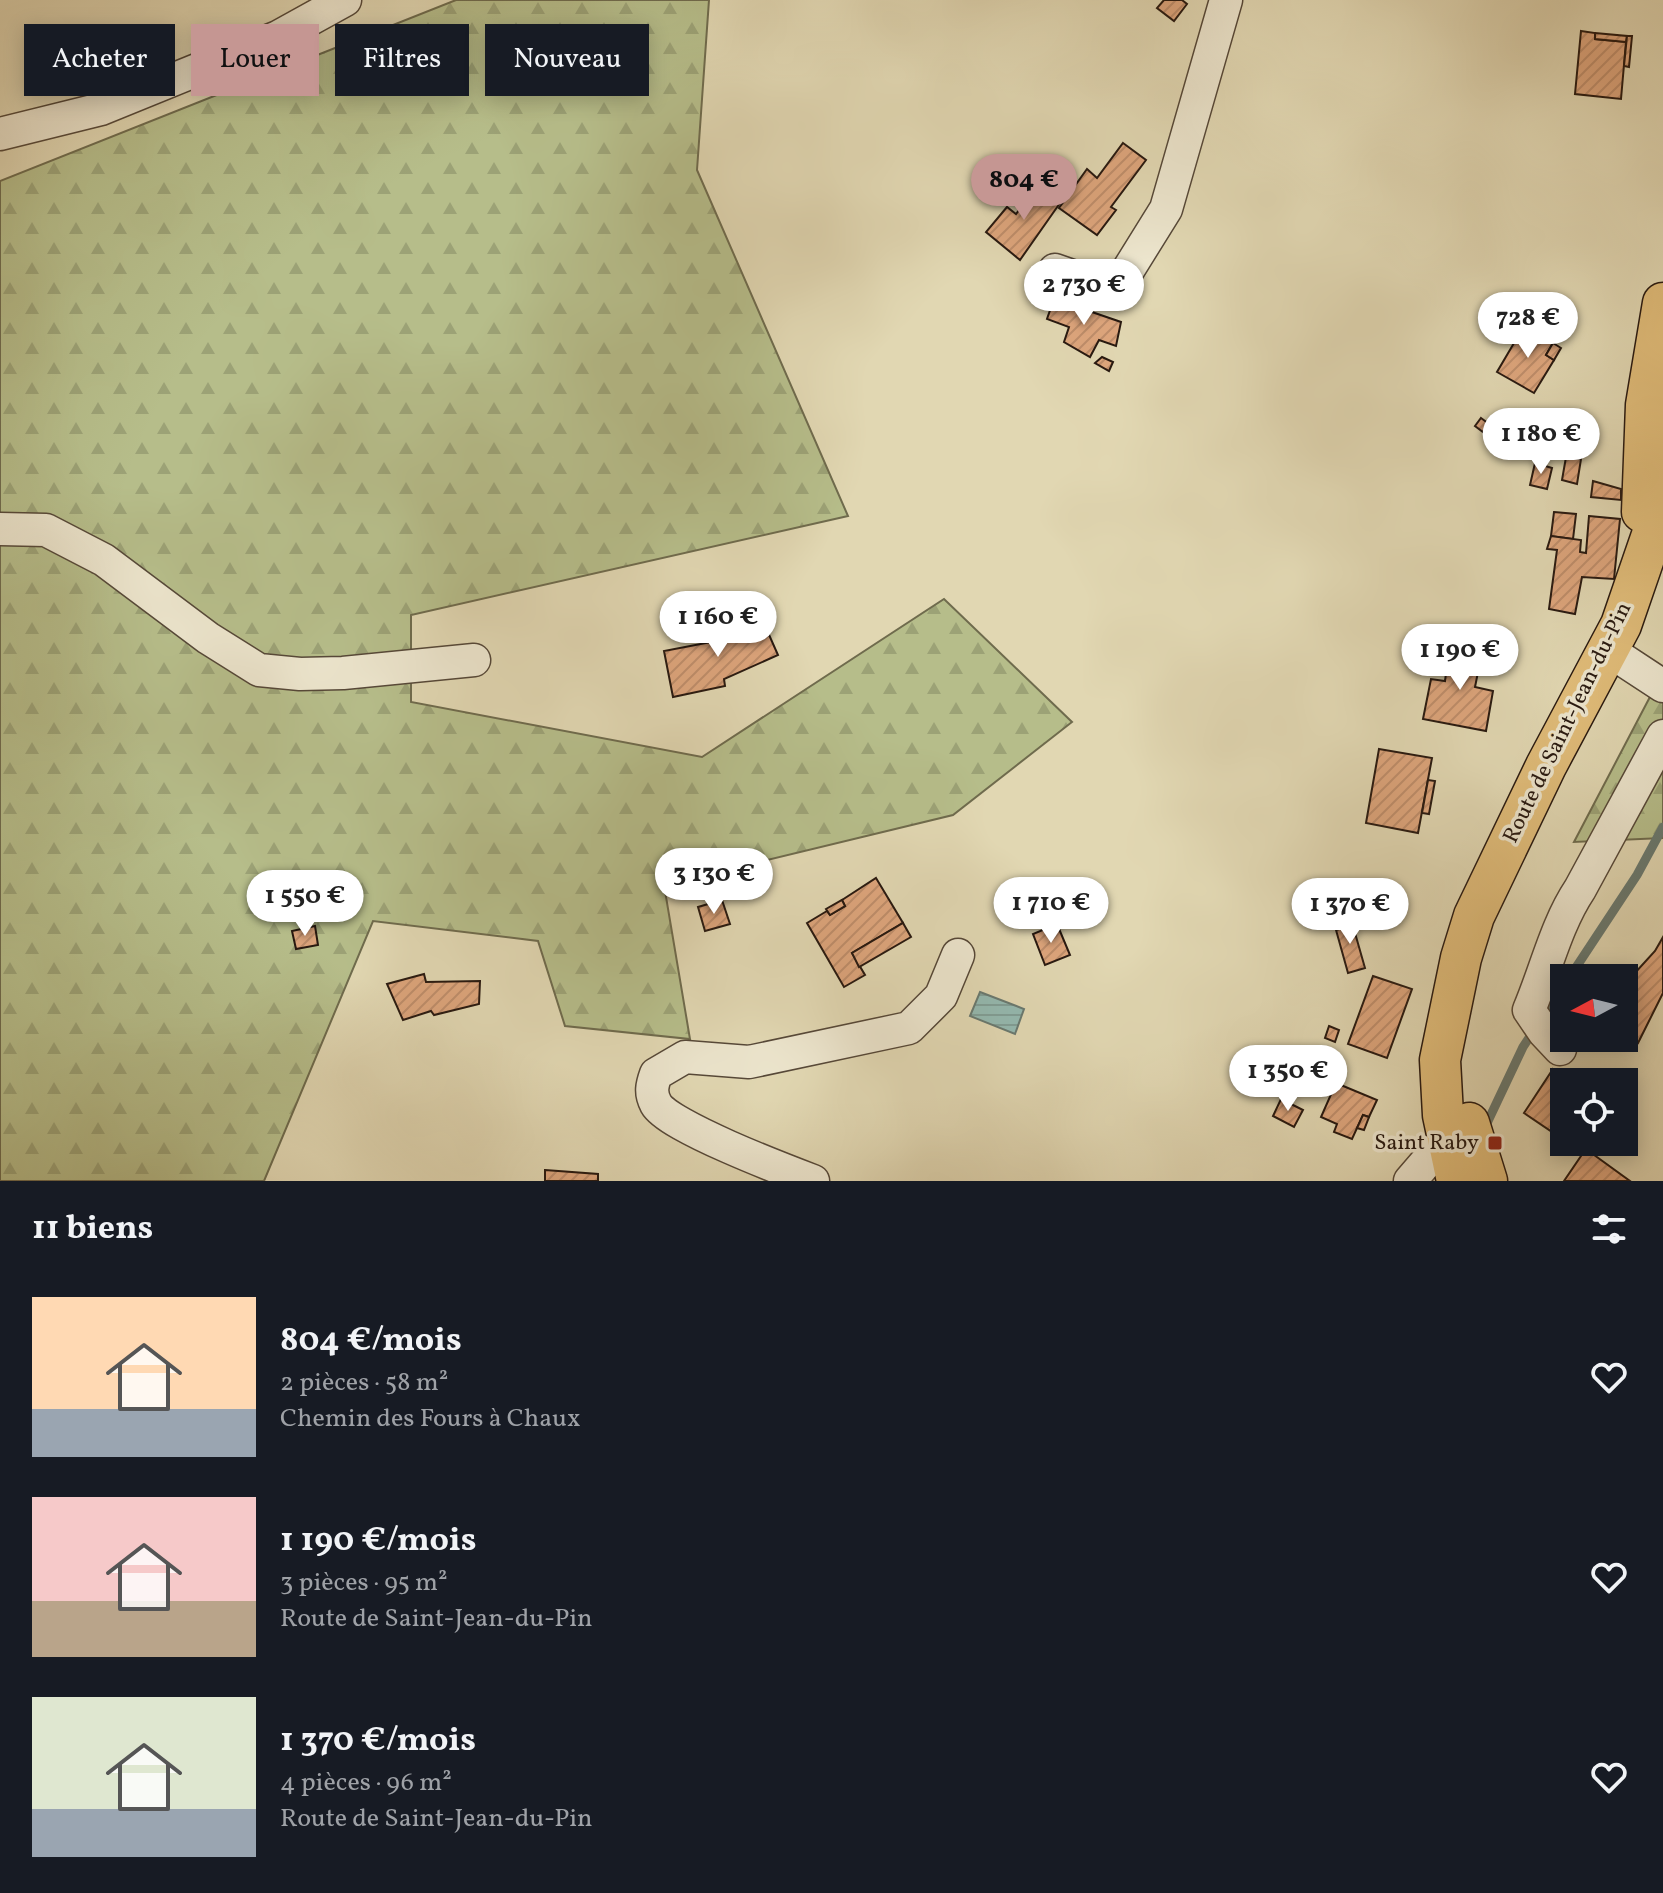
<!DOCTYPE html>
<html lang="fr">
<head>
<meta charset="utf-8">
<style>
  :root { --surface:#171b24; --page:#242831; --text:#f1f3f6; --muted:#9ea1a6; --accent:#c59692 }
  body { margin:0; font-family:Vollkorn,serif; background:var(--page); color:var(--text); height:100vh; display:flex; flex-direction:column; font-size:30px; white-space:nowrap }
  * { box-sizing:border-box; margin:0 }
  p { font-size:26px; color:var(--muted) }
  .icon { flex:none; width:44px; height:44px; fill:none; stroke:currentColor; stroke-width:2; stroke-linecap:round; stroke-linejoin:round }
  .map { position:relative; height:1181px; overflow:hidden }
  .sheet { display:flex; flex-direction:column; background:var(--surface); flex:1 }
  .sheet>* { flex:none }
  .guide { position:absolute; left:24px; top:24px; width:800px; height:72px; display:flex; gap:16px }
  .needle { width:52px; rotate:263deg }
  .tools { position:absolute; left:1550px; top:964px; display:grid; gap:16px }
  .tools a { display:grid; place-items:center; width:88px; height:88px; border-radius:0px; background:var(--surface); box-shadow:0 4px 20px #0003; font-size:40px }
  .price { position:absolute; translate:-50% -68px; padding:0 18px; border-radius:28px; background:#fff; color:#222; font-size:26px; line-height:52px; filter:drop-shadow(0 2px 4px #0008) }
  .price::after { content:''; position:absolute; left:50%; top:48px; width:24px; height:18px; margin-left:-12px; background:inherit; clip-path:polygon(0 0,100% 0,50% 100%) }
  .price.active { background:var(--accent); color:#111 }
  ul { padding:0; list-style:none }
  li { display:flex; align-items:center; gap:24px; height:200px; padding:0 32px }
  li span { display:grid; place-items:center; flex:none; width:224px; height:160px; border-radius:0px; color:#555 }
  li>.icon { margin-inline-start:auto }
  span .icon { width:96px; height:96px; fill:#fffc; stroke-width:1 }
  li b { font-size:34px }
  h2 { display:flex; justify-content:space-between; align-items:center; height:96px; padding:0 32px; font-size:34px }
  .tag { padding:0 28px; border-radius:0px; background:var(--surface); box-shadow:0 4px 20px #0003; font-size:28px; line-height:72px }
  .tag.active { background:var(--accent); color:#111 }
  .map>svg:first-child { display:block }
  .forest { fill:url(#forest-firs); stroke:#6f6b4d; stroke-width:2 }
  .water { fill:url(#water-rules); stroke:#697970; stroke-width:2 }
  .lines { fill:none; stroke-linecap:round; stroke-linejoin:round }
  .stream { stroke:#697970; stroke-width:9 }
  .building { fill:url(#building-hatch); stroke:#281910; stroke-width:2 }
  .minor-casing { stroke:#564838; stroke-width:35 }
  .major-casing { stroke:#281910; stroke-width:43 }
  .minor { stroke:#ece5cd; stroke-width:32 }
  .major { stroke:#e0bc79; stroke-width:40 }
  .poi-dot { fill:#8f2418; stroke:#ece5cd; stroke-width:3 }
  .labels { text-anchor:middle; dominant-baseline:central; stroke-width:7; stroke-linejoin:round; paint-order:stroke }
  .street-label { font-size:22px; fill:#281910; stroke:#ece5cd }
  .poi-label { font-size:22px; fill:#281910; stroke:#ece5cd; text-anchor:end }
</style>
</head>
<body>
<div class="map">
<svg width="1663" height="1181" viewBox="0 0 1663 1181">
  <defs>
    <pattern id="forest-firs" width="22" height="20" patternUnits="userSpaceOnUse" patternTransform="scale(2)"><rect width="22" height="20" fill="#b6bd8a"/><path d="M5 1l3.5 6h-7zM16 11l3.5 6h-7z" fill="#9ca276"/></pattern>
    <pattern id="water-rules" width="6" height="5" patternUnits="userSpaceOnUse" patternTransform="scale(2)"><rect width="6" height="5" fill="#94b9b0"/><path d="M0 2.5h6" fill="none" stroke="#809e96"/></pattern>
    <pattern id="building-hatch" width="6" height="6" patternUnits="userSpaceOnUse" patternTransform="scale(2)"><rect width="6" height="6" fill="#dda57c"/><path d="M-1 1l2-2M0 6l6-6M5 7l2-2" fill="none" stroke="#be8d6a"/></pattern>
  </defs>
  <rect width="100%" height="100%" fill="#e1d7b2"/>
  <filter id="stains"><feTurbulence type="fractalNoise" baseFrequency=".0025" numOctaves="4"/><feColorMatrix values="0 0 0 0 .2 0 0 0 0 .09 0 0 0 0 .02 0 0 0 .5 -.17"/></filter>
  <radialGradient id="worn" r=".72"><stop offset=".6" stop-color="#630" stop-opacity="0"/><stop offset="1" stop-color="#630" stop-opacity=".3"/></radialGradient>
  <!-- forest -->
  <g class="forest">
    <path d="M456 0H709L697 170 848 516 411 615V702L702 757 944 599 1072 722 953 815 664 885 690 1039 565 1026 538 941 373 921 264 1181H0V181Z"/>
    <path d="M1663 672V838L1574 842Z"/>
  </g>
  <!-- water -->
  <path class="water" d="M980 992 1024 1009 1015 1034 970 1016Z"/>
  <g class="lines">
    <!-- stream -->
    <g class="stream">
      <path d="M1569 978 1637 875 1663 827"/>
      <path d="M1488 1121 1523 1047 1564 985"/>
    </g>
  </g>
  <!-- building -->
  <g class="building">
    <path d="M1164 0H1182L1187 4 1174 21 1157 8Z"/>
    <path d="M1581 31 1595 33V39L1626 42 1621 99 1575 94Z"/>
    <path d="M1595 33 1627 36 1626 42 1595 39Z"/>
    <path d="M1627 36H1632L1629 67 1624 66Z"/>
    <path d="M1123 143 1146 160 1111 207 1116 210 1097 235 1059 208 1087 169 1097 178Z"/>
    <path d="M1037 185 1060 203 1020 260 986 232 1007 207 1016 214 1019 210 1017 201 1021 196 1026 198Z"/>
    <path d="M1054 299 1121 322 1116 346 1099 340 1090 357 1064 342 1069 327 1047 319Z"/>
    <path d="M1524 326 1553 343 1546 355 1554 360 1534 393 1497 372Z"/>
    <path d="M1553 343 1561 348 1554 360 1546 355Z"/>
    <path d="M1102 357 1113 362 1109 371 1095 363Z"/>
    <path d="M1481 418 1489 424 1483 432 1475 426Z"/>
    <path d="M1566 457 1581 459 1577 484 1562 480Z"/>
    <path d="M1535 463 1552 468 1547 489 1530 485Z"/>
    <path d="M1593 481 1621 489V500L1591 497Z"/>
    <path d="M1554 512 1576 514 1573 539 1551 536Z"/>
    <path d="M1589 516 1620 519 1614 579 1582 577 1575 614 1549 609 1557 550 1547 549 1551 536 1581 540 1580 552 1586 553Z"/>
    <path d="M762 619 778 655 724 679 725 686 673 697 664 651 711 642Z"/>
    <path d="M1446 645 1487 653 1483 673 1478 672 1475 687 1493 691 1486 731 1423 719 1431 679 1445 681 1447 666 1442 665Z"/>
    <path d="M1379 749 1432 758 1418 833 1366 823Z"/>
    <path d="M1428 780 1435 781 1429 814 1422 813Z"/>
    <path d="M876 878 903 923 852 953 865 975 844 987 807 923 827 911 830 915 845 906 842 900Z"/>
    <path d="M722 900 730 924 705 931 698 907Z"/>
    <path d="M842 900 845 906 830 915 826 909Z"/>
    <path d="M1348 916 1351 933H1355L1365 968 1348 973 1336 930 1339 929 1338 918Z"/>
    <path d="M903 923 911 937 859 967 852 953Z"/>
    <path d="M1057 924 1070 955 1045 965 1033 934Z"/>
    <path d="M315 926 318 945 296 949 292 931Z"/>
    <path d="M1663 937V993L1638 1043 1624 1035V985L1655 951Z"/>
    <path d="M424 974 426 982 480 981 479 1004 434 1015 431 1011 403 1020 387 984Z"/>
    <path d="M1373 976 1412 989 1387 1058 1348 1044Z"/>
    <path d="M1329 1026 1339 1030 1335 1042 1325 1038Z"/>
    <path d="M1553 1069 1572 1082H1564V1140L1524 1113Z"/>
    <path d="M1336 1083 1377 1100 1369 1117 1363 1115 1352 1139 1334 1132 1337 1124 1321 1117Z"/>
    <path d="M1281 1099 1303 1110 1294 1127 1273 1116Z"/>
    <path d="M1363 1115 1369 1117 1364 1130 1357 1128Z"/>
    <path d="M1566 1142H1595L1590 1152 1630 1181H1564L1583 1153Z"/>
    <path d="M545 1170 598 1174V1181H545Z"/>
  </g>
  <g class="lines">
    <!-- minor casing -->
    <g class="minor-casing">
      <g id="minor">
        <path d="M0 134 101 109 278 37 345 0"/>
        <path d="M1055 270 1115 291 1166 209 1226 0"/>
        <path d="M0 529 46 530 104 560 208 638 259 670 300 674 343 673 474 660"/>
        <path d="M1608 650 1663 686"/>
        <path d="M1560 1049 1544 1032 1529 1010C1546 970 1556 925 1580 889L1663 736"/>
        <path d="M813 1181C784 1170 668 1126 656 1104 650 1093 652 1085 656 1074L685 1057 749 1062 909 1028 941 996 958 955"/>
        <path d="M1410 1181 1447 1138"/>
      </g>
    </g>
    <!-- major casing -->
    <g class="major-casing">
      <g id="major">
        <path d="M1642 512 1646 405 1663 303"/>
        <path d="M1469 1123 1487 1181"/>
        <path d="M1457 1181 1443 1115 1440 1060 1461 958 1474 916 1546 766 1621 625 1653 532 1663 479"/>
      </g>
    </g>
    <!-- minor -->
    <use href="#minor" class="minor"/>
    <!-- major -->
    <use href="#major" class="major"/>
  </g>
  <!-- markers -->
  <rect class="poi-dot" x="1487" y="1135" width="16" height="16" rx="4"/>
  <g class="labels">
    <!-- street labels -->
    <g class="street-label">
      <text transform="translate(1568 723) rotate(-64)">Route de Saint-Jean-du-Pin</text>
    </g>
    <!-- poi labels -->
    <g class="poi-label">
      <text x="1479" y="1143">Saint Raby</text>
    </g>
  </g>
  <rect width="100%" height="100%" filter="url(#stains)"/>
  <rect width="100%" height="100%" fill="url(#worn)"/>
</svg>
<div class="tools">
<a><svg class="needle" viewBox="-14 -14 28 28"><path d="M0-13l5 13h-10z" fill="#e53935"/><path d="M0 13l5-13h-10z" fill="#9ea1a6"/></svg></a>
<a><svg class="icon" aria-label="locate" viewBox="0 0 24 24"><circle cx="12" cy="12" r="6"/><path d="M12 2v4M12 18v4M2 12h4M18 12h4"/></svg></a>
</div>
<b class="price active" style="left:1024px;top:222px">804 €</b>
<b class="price" style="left:1084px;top:327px">2 730 €</b>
<b class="price" style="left:1528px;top:360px">728 €</b>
<b class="price" style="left:1541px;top:476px">1 180 €</b>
<b class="price" style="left:718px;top:659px">1 160 €</b>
<b class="price" style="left:1460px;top:692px">1 190 €</b>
<b class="price" style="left:714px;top:916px">3 130 €</b>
<b class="price" style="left:305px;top:938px">1 550 €</b>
<b class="price" style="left:1051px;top:945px">1 710 €</b>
<b class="price" style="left:1350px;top:946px">1 370 €</b>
<b class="price" style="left:1288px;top:1113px">1 350 €</b>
<div class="guide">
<a class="tag">Acheter</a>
<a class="tag active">Louer</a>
<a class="tag">Filtres</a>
<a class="tag">Nouveau</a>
</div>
</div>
<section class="sheet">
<h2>11 biens<svg class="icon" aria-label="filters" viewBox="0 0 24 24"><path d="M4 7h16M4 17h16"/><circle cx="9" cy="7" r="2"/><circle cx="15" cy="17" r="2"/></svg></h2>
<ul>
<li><span style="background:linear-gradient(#ffd9b3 70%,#9aa5b1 0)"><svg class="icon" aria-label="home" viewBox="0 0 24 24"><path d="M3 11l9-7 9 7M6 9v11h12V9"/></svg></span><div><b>804 €/mois</b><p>2 pièces · 58 m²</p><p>Chemin des Fours à Chaux</p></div><svg class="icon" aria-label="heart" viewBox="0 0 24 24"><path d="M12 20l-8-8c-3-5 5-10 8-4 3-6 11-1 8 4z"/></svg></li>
<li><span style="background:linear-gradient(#f6c9c9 65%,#b9a48a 0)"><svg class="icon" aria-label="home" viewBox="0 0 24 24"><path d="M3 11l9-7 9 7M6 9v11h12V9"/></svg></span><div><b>1 190 €/mois</b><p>3 pièces · 95 m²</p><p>Route de Saint-Jean-du-Pin</p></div><svg class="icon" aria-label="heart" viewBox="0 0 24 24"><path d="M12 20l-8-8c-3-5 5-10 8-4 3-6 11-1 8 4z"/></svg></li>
<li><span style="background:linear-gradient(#dfe7d0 70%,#9aa5b1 0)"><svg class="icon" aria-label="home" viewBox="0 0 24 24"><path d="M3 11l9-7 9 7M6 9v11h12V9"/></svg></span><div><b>1 370 €/mois</b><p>4 pièces · 96 m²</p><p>Route de Saint-Jean-du-Pin</p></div><svg class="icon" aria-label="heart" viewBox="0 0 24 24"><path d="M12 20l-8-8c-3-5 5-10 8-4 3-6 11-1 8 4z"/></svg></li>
</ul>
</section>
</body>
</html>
